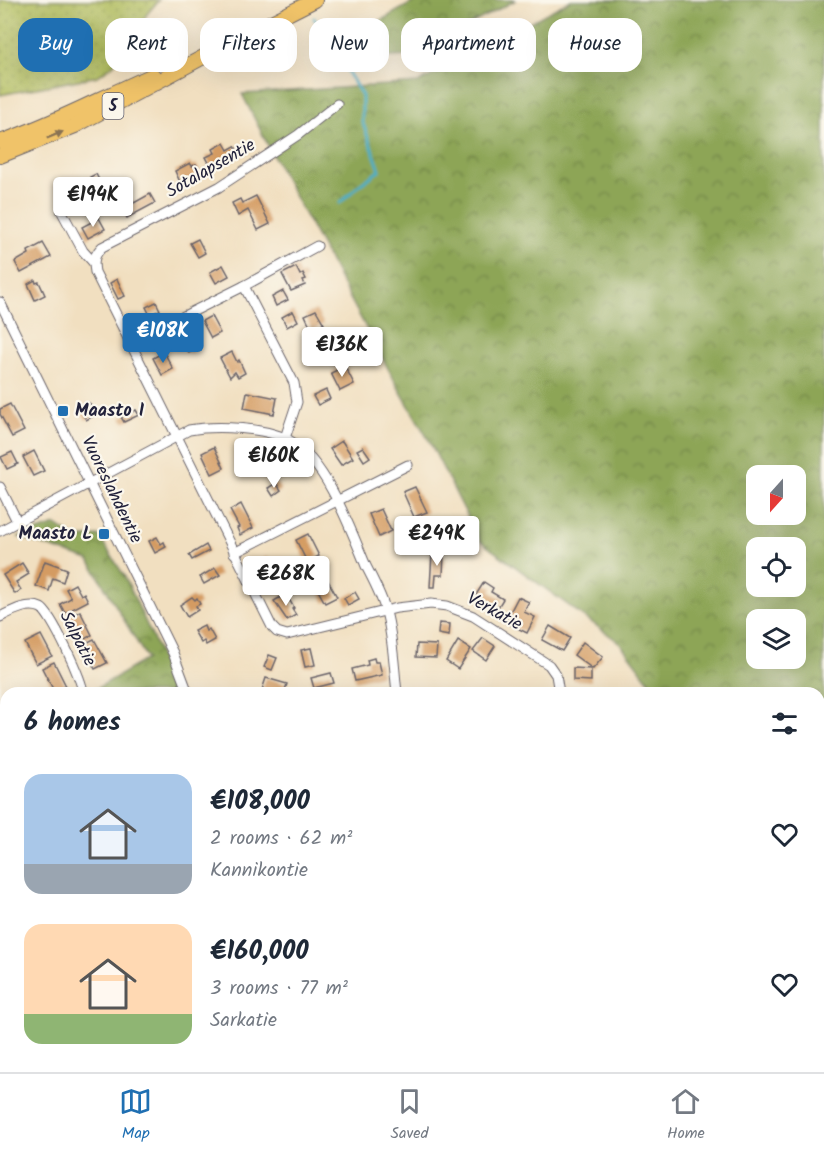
<!DOCTYPE html>
<html lang="en">
<head>
<meta charset="utf-8">
<style>
  :root { --surface:#fff; --page:#f6f6f7; --text:#1f2937; --muted:#747a83; --line:#e0e1e3; --accent:#1f6fb2 }
  body { margin:0; font-family:Kalam,sans-serif; background:var(--page); color:var(--text); height:100vh; display:flex; flex-direction:column; font-size:22px; white-space:nowrap }
  * { box-sizing:border-box; margin:0 }
  p { font-size:20px; color:var(--muted) }
  .icon { flex:none; width:33px; height:33px; fill:none; stroke:currentColor; stroke-width:2; stroke-linecap:round; stroke-linejoin:round }
  .map { position:relative; flex:1; overflow:hidden }
  .panel { position:absolute; left:0px; top:687px; width:825px; height:386px; display:flex; flex-direction:column; background:var(--surface); border-radius:18px 18px 0 0; box-shadow:0 6px 24px #0002 }
  .panel>* { flex:none }
  .hud { position:absolute; left:18px; top:18px; width:789px; height:54px; display:flex; gap:12px }
  .needle { width:39px; rotate:201deg }
  .tools { position:absolute; left:746px; top:465px; display:grid; gap:12px }
  .tools a { display:grid; place-items:center; width:60px; height:60px; border-radius:12px; background:var(--surface); box-shadow:0 6px 24px #0002; font-size:30px }
  .price { position:absolute; translate:-50% -51px; padding:0 14px; border-radius:6px; background:#fff; color:#222; font-size:20px; line-height:39px; filter:drop-shadow(0 2px 3px #0008) }
  .price::after { content:''; position:absolute; left:50%; top:36px; width:18px; height:14px; margin-left:-9px; background:inherit; clip-path:polygon(0 0,100% 0,50% 100%) }
  .price.active { background:var(--accent); color:#fff }
  ul { padding:0; list-style:none }
  li { display:flex; align-items:center; gap:18px; height:150px; padding:0 24px }
  li span { display:grid; place-items:center; flex:none; width:168px; height:120px; border-radius:18px; color:#555 }
  li>.icon { margin-inline-start:auto }
  span .icon { width:72px; height:72px; fill:#fffc; stroke-width:1 }
  li b { font-size:26px }
  h2 { display:flex; justify-content:space-between; align-items:center; height:72px; padding:0 24px; font-size:26px }
  .pill { padding:0 21px; border-radius:18px; background:var(--surface); box-shadow:0 6px 24px #0002; font-size:21px; line-height:54px }
  .pill.active { background:var(--accent); color:#fff }
  .menu { display:flex; justify-content:space-around; align-items:center; height:84px; border-top:2px solid var(--line); background:var(--surface); font-size:16px; color:var(--muted) }
  .menu a { display:grid; justify-items:center; gap:3px }
  .menu .active { color:var(--accent) }
  .map>svg:first-child { display:block }
  .grass { fill:url(#grass-dots); stroke:#6a704e; stroke-width:1.5 }
  .forest { fill:url(#forest-crowns); stroke:#586448; stroke-width:1.5; fill-rule:evenodd }
  .lines { fill:none; stroke-linecap:round; stroke-linejoin:round }
  .stream { stroke:#4aafc9; stroke-width:3 }
  .building { fill:#d49b62 }
  .minor-casing { stroke:#6a646a; stroke-width:11 }
  .highway-casing { stroke:#6a646a; stroke-width:16 }
  .minor { stroke:#fff; stroke-width:9 }
  .highway { stroke:#f0c369; stroke-width:14 }
  .oneway { fill:#897252 }
  .poi-dot { fill:#1f6fb2; stroke:#fbf7ec; stroke-width:2 }
  .labels { text-anchor:middle; dominant-baseline:central; stroke-width:4.5; stroke-linejoin:round; paint-order:stroke }
  .shield { fill:#fbf7ec; stroke:#636270; stroke-width:1.5 }
  .shield-label { font-size:16px; font-weight:bold; fill:#22223b }
  .street-label { font-size:18px; fill:#22223b; stroke:#fbf7ec }
  .poi-label { font-size:18px; font-weight:bold; fill:#22223b; stroke:#fbf7ec; text-anchor:start }
</style>
</head>
<body>
<div class="map">
<svg width="824" height="1072" viewBox="0 0 824 1072">
  <defs>
    <pattern id="grass-dots" width="8" height="8" patternUnits="userSpaceOnUse" patternTransform="scale(1.5)"><rect width="8" height="8" fill="#b2be60"/><path d="M2 2h.1M6 6h.1" fill="none" stroke="#99a354" stroke-width="1.8" stroke-linecap="round"/></pattern>
    <pattern id="forest-crowns" width="20" height="18" patternUnits="userSpaceOnUse" patternTransform="scale(1.5)"><rect width="20" height="18" fill="#8da556"/><path d="M2 6a3 3 0 1 1 6 0M12 15a3 3 0 1 1 6 0" fill="none" stroke="#738648"/></pattern>
  </defs>
  <rect width="100%" height="100%" fill="#fbf7ec"/>
  <filter id="ink" filterUnits="userSpaceOnUse"><feTurbulence type="fractalNoise" baseFrequency=".0167" numOctaves="2"/><feDisplacementMap in="SourceGraphic" scale="12" xChannelSelector="R" yChannelSelector="G"/><feConvolveMatrix kernelMatrix="1 2 1 2 8 2 1 2 1" color-interpolation-filters="sRGB"/></filter>
  <filter id="wash" filterUnits="userSpaceOnUse"><feTurbulence type="fractalNoise" baseFrequency=".008" numOctaves="4" result="noise"/><feDisplacementMap in="SourceGraphic" scale="24" xChannelSelector="R" yChannelSelector="G"/><feGaussianBlur stdDeviation="1.35" result="paint"/><feColorMatrix in="noise" values="0 0 0 0 0 0 0 0 0 0 0 0 0 0 0 0 0 1.4 0 .05"/><feComposite in="paint" operator="in"/></filter>
  <g filter="url(#wash)">
    <rect width="100%" height="100%" fill="#f1dfc0"/>
    <!-- grass -->
    <path class="grass" d="M0 0H159L147 14 132 40 113 65 98 76 0 95Z"/>
    <!-- forest -->
    <g class="forest">
      <path d="M417 0H516L410 56 372 58 346 40Z"/>
      <path d="M571 0H824V892L819 887V693H658L620 643 480 541 427 437 398 387 281 171 242 94 418 83ZM756 476H795V514H756ZM756 548H795V586H756ZM756 620H795V658H756Z"/>
      <path d="M56 525 75 538 99 536 125 577 157 647 173 693H89L147 659 89 560 19 537Z"/>
      <path d="M824 995V1072H770L774 1067 819 1066V1003Z"/>
      <path d="M416 1067 422 1072H316L314 1067Z"/>
      <path d="M546 1067V1066L651 1067 647 1072H539Z"/>
    </g>
    <g class="lines">
      <!-- stream -->
      <g class="stream">
        <path d="M314 18 316 21"/>
        <path d="M328 38 362 96V121L380 170 358 186 340 203"/>
      </g>
    </g>
    <g id="blocks">
      <!-- building -->
      <g class="building">
        <path d="M224 143 228 150 235 146 240 156 213 170 206 157 215 153 213 149Z"/>
        <path d="M190 163 192 166 196 164 201 174 181 184 175 171Z"/>
        <path d="M96 174 99 180 97 181 104 196 97 200 88 184 93 182 90 177Z"/>
        <path d="M150 194 155 203 127 218 120 203 131 197 134 203Z"/>
        <path d="M256 196 270 224 258 230 248 210 238 216 232 203 240 199 242 203Z"/>
        <path d="M99 218 105 229 88 238 82 227Z"/>
        <path d="M198 239 205 253 198 257 190 243Z"/>
        <path d="M43 243 51 257 21 273 15 262 29 254 28 251Z"/>
        <path d="M223 265 229 276 216 283 210 272Z"/>
        <path d="M296 267 300 275 303 273 306 279 303 280 305 285 291 291 282 274Z"/>
        <path d="M117 279 125 296 118 299 110 283Z"/>
        <path d="M35 280 36 283 39 282 45 295 35 300 28 284Z"/>
        <path d="M283 291 288 300 276 306 272 297Z"/>
        <path d="M156 302 160 310 150 315 146 307Z"/>
        <path d="M316 310 324 324 312 330 305 315Z"/>
        <path d="M293 311 298 321 287 327 282 317Z"/>
        <path d="M211 316 220 333 211 338 202 321Z"/>
        <path d="M190 336 197 349 189 353 183 340Z"/>
        <path d="M323 337 329 349 326 351 331 360 321 365 310 343Z"/>
        <path d="M164 352 173 369 162 375 153 358Z"/>
        <path d="M232 352 237 362 239 360 245 373 238 377 235 372 230 377 220 358Z"/>
        <path d="M345 366 354 384 340 391 331 373Z"/>
        <path d="M326 390 330 399 318 405 313 396Z"/>
        <path d="M247 392 277 398 274 414 244 408Z"/>
        <path d="M89 403 96 415 86 420 80 408Z"/>
        <path d="M10 404 24 431 12 437 0 414V409Z"/>
        <path d="M136 410 139 415 124 422 121 417Z"/>
        <path d="M342 441 353 458 341 465 330 449Z"/>
        <path d="M214 447 224 468 212 474 202 453Z"/>
        <path d="M363 447 370 457 364 461 357 450Z"/>
        <path d="M34 451 44 471 33 476 23 457Z"/>
        <path d="M12 452 18 464 7 469 1 457Z"/>
        <path d="M276 483 281 490 273 496 268 488Z"/>
        <path d="M415 487 427 512 414 517 403 492Z"/>
        <path d="M241 504 253 528 240 535 237 528 239 527 230 510Z"/>
        <path d="M381 509 391 531 379 537 369 514Z"/>
        <path d="M308 534 319 556 307 562 296 540Z"/>
        <path d="M157 537 161 544 164 542 166 547 155 553 149 541Z"/>
        <path d="M206 545 209 551 192 560 189 555Z"/>
        <path d="M432 553 444 554 443 575H436L435 587H430Z"/>
        <path d="M267 557 279 579 267 585 256 563Z"/>
        <path d="M45 561 67 569 63 582 53 578 49 591 36 586Z"/>
        <path d="M22 563 29 574 16 582 21 590 15 594 3 575Z"/>
        <path d="M215 568 220 575 204 584 200 577Z"/>
        <path d="M325 575 337 597 325 603 313 581Z"/>
        <path d="M484 582 493 588 491 592 503 599 495 612 474 598Z"/>
        <path d="M75 584 81 595 84 593 88 601 65 613 60 604 71 598 66 589Z"/>
        <path d="M355 592 359 599 348 605 344 598Z"/>
        <path d="M286 594 294 608 292 609 296 615 287 620 274 601Z"/>
        <path d="M192 597 195 600 197 598 200 604 196 606 198 610 187 617 180 605Z"/>
        <path d="M518 597 529 602 524 612 535 617 527 633 505 622Z"/>
        <path d="M80 611 92 635 81 641 68 617Z"/>
        <path d="M439 623 450 624 449 636 438 634Z"/>
        <path d="M204 626 206 631 209 629 215 640 206 645 204 641 201 643 194 631Z"/>
        <path d="M550 626 570 638 562 651 542 640Z"/>
        <path d="M41 635 52 656 36 664 25 643Z"/>
        <path d="M483 638 495 646 486 660 473 651Z"/>
        <path d="M94 639 107 663 95 669 82 645Z"/>
        <path d="M458 641 471 649 458 669 446 661Z"/>
        <path d="M583 642 603 657 593 669 574 655Z"/>
        <path d="M417 644 437 645 436 658 416 657Z"/>
        <path d="M311 648 315 665 305 667 301 650Z"/>
        <path d="M269 655 277 658 272 670 264 667Z"/>
        <path d="M374 658 375 662H379L382 675 355 681 352 669 368 665 367 660Z"/>
        <path d="M54 662 66 686 54 691 42 668Z"/>
        <path d="M573 668 591 669V681L573 680Z"/>
        <path d="M331 673 334 683 314 688 311 678Z"/>
        <path d="M266 678 287 684 284 693H272L262 690Z"/>
      </g>
    </g>
  </g>
  <g filter="url(#ink)">
    <use href="#blocks" fill-opacity="0" stroke="#6a646a" stroke-width="1.5"/>
    <g class="lines">
      <!-- minor casing -->
      <g class="minor-casing">
        <g id="minor">
          <path d="M337 104 298 135 219 187 102 247C94 255 93 261 95 272L272 627 277 632 287 635 397 608 431 604 447 606 473 616 549 665 556 675 559 693"/>
          <path d="M80 188 65 197 62 212 83 251 93 262"/>
          <path d="M244 286 294 383 297 402 285 438"/>
          <path d="M0 302 173 653 188 693"/>
          <path d="M130 343 244 286 317 246"/>
          <path d="M0 487 17 521"/>
          <path d="M0 531 189 430C215 425 269 427 292 442 327 464 350 528 366 566 373 580 382 596 386 612 393 637 394 666 397 693"/>
          <path d="M234 553 408 465"/>
          <path d="M0 617C12 611 28 602 41 608 51 613 83 681 83 693"/>
          <path d="M0 752 6 749"/>
          <path d="M0 870 6 871"/>
          <path d="M0 1027 6 1028"/>
          <path d="M130 1066 134 1072"/>
          <path d="M285 1066 288 1072"/>
        </g>
      </g>
      <!-- highway casing -->
      <g class="highway-casing">
        <g id="highway">
          <path d="M0 142C53 124 102 97 153 75"/>
          <path d="M0 156 75 126 222 47 315 0"/>
        </g>
      </g>
      <!-- minor -->
      <use href="#minor" class="minor"/>
      <!-- highway -->
      <use href="#highway" class="highway"/>
    </g>
    <!-- one-way arrows -->
    <defs><path id="oneway-solid" d="M-6-.8H1V-3.2L6.5 0L1 3.2V.8H-6Z" transform="scale(1.5)"/></defs>
    <use class="oneway" href="#oneway-solid" transform="translate(55 135) rotate(-23)"/>
  </g>
  <!-- markers -->
  <g class="poi-dot">
    <rect x="57" y="405" width="12" height="12" rx="3"/>
    <rect x="98" y="528" width="12" height="12" rx="3"/>
  </g>
  <g class="labels">
    <!-- shield labels -->
    <rect class="shield" x="102.5" y="93" width="21" height="26" rx="4.5"/>
    <g class="shield-label">
      <text x="113" y="106">5</text>
    </g>
    <!-- street labels -->
    <g class="street-label">
      <text transform="translate(211 169) rotate(-30)">Sotalapsentie</text>
      <text transform="translate(111 490) rotate(64)">Vuoreslahdentie</text>
      <text transform="translate(494 612) rotate(29)">Verkatie</text>
      <text transform="translate(77 639) rotate(63)">Salpatie</text>
    </g>
    <!-- poi labels -->
    <g class="poi-label">
      <text x="75" y="411">Maasto I</text>
      <text x="92" y="534" text-anchor="end">Maasto L</text>
    </g>
  </g>
</svg>
<div class="tools">
<a><svg class="needle" viewBox="-14 -14 28 28"><path d="M0-13l5 13h-10z" fill="#e53935"/><path d="M0 13l5-13h-10z" fill="#747a83"/></svg></a>
<a><svg class="icon" aria-label="locate" viewBox="0 0 24 24"><circle cx="12" cy="12" r="6"/><path d="M12 2v4M12 18v4M2 12h4M18 12h4"/></svg></a>
<a><svg class="icon" aria-label="layers" viewBox="0 0 24 24"><path d="M12 4l9 5-9 5-9-5zM3 14l9 5 9-5"/></svg></a>
</div>
<b class="price" style="left:93px;top:228px">€194K</b>
<b class="price active" style="left:163px;top:364px">€108K</b>
<b class="price" style="left:342px;top:378px">€136K</b>
<b class="price" style="left:274px;top:489px">€160K</b>
<b class="price" style="left:437px;top:567px">€249K</b>
<b class="price" style="left:286px;top:607px">€268K</b>
<div class="hud">
<a class="pill active">Buy</a>
<a class="pill">Rent</a>
<a class="pill">Filters</a>
<a class="pill">New</a>
<a class="pill">Apartment</a>
<a class="pill">House</a>
</div>
<section class="panel">
<h2>6 homes<svg class="icon" aria-label="filters" viewBox="0 0 24 24"><path d="M4 7h16M4 17h16"/><circle cx="9" cy="7" r="2"/><circle cx="15" cy="17" r="2"/></svg></h2>
<ul>
<li><span style="background:linear-gradient(#a9c7e8 75%,#9aa5b1 0)"><svg class="icon" aria-label="home" viewBox="0 0 24 24"><path d="M3 11l9-7 9 7M6 9v11h12V9"/></svg></span><div><b>€108,000</b><p>2 rooms · 62 m²</p><p>Kannikontie</p></div><svg class="icon" aria-label="heart" viewBox="0 0 24 24"><path d="M12 20l-8-8c-3-5 5-10 8-4 3-6 11-1 8 4z"/></svg></li>
<li><span style="background:linear-gradient(#ffd9b3 75%,#8fb573 0)"><svg class="icon" aria-label="home" viewBox="0 0 24 24"><path d="M3 11l9-7 9 7M6 9v11h12V9"/></svg></span><div><b>€160,000</b><p>3 rooms · 77 m²</p><p>Sarkatie</p></div><svg class="icon" aria-label="heart" viewBox="0 0 24 24"><path d="M12 20l-8-8c-3-5 5-10 8-4 3-6 11-1 8 4z"/></svg></li>
</ul>
</section>
</div>
<nav class="menu">
<a class="active"><svg class="icon" aria-label="map" viewBox="0 0 24 24"><path d="M3 6l6-2 6 2 6-2v14l-6 2-6-2-6 2zM9 4v14M15 6v14"/></svg>Map</a>
<a><svg class="icon" aria-label="saved" viewBox="0 0 24 24"><path d="M7 4h10v16l-5-4-5 4z"/></svg>Saved</a>
<a><svg class="icon" aria-label="home" viewBox="0 0 24 24"><path d="M3 11l9-7 9 7M6 9v11h12V9"/></svg>Home</a>
</nav>
</body>
</html>
